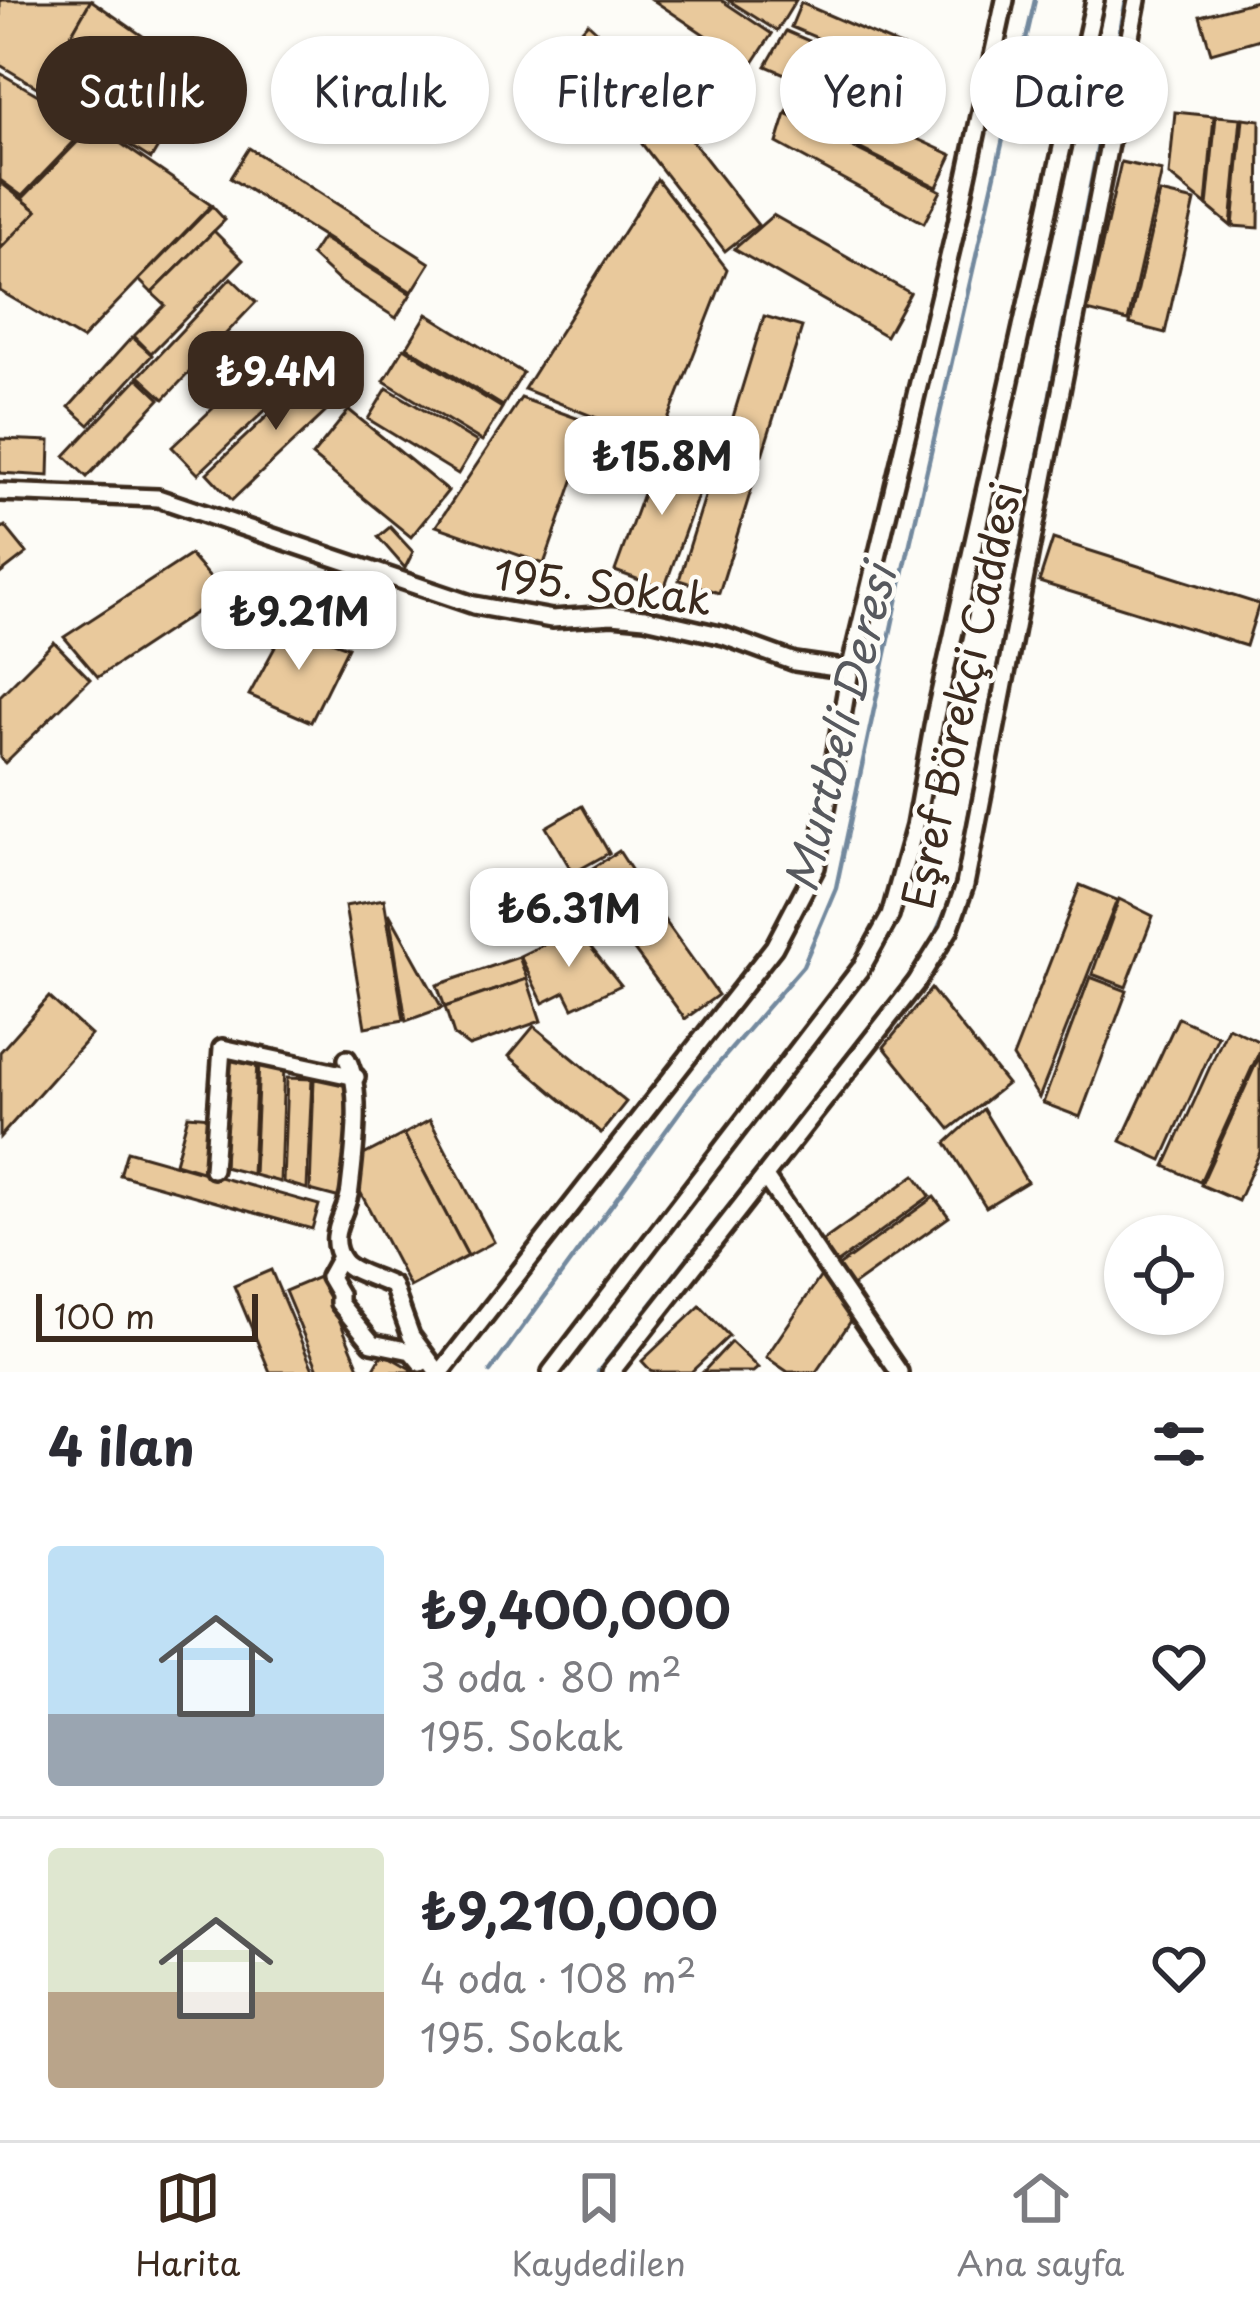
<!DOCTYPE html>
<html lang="tr">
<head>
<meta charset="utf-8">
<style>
  :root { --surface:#fff; --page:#f7f7f7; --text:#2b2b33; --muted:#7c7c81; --line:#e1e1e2; --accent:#3b2a1e }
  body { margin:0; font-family:"Playpen Sans",sans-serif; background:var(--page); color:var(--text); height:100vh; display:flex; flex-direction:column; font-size:45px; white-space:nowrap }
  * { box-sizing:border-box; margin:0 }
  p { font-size:39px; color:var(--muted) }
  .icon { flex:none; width:66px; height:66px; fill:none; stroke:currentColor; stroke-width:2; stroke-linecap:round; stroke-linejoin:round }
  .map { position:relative; height:1372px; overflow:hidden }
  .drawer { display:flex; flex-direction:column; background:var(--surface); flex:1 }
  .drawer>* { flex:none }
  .guide { position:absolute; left:36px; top:36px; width:1188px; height:108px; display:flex; gap:24px }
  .controls { position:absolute; left:1104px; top:1215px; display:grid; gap:24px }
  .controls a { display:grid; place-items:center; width:120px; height:120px; border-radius:50%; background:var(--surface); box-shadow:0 3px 9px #0004; font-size:60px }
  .scale { position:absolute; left:36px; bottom:30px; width:222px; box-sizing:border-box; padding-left:12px; border:6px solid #3b2a1e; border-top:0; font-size:33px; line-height:42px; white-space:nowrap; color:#3b2a1e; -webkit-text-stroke:9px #fdfcf7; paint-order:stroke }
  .price { position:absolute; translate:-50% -102px; padding:0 27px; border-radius:24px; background:#fff; color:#222; font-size:39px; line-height:78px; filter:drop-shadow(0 3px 6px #0008) }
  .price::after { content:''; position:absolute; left:50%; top:72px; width:36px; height:27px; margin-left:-18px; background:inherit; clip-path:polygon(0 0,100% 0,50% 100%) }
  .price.current { background:var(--accent); color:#fff }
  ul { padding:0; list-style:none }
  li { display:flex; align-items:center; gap:36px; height:300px; padding:0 48px }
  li+li { border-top:3px solid var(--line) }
  li span { display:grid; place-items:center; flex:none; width:336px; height:240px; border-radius:12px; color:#555 }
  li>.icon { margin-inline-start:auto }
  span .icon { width:144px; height:144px; fill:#fffc; stroke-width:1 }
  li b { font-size:51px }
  h2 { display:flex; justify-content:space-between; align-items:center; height:144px; padding:0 48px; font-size:51px }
  .tag { padding:0 42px; border-radius:54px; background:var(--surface); box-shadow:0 3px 9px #0004; font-size:42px; line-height:108px }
  .tag.current { background:var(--accent); color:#fff }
  .tabs { display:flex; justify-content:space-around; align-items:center; height:168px; border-top:3px solid var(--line); background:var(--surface); font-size:33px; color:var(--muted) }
  .tabs a { display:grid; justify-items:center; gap:6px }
  .tabs .current { color:var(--accent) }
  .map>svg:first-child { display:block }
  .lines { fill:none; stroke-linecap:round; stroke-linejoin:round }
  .stream { stroke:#73899e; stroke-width:4.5 }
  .building { fill:#e9c99c; stroke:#3b2a1e; stroke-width:3 }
  .minor-casing { stroke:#3b2a1e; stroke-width:24 }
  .minor { stroke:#fdfcf7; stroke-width:15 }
  .labels { text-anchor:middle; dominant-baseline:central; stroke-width:9; stroke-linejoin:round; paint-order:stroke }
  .street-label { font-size:42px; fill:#3b2a1e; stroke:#fdfcf7 }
  .water-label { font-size:45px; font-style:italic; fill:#57595e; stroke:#fdfcf7 }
</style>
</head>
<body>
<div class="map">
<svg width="1260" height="1372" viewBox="0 0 1260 1372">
  <rect width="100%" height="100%" fill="#fdfcf7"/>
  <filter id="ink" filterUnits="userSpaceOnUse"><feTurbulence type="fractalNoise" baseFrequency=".00833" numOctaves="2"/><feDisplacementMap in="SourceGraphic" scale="24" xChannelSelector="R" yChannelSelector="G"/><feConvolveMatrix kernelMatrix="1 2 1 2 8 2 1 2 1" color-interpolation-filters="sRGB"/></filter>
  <g filter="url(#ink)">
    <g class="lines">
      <!-- stream -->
      <g class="stream">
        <path d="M490 1372 694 1092 803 966 836 888 900 587 1035 0"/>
        <path d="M598 1372 904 983 929 948 954 893 1126 0"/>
      </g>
    </g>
    <!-- building -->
    <g class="building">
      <path d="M0 0H91L40 89 0 65Z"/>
      <path d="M91 0 200 76 151 159 40 89Z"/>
      <path d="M653 0H721L772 34 751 66Z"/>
      <path d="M728 0H796L777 31Z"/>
      <path d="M1260 0V39L1211 53 1200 16Z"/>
      <path d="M801 3 903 47 893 70 791 27Z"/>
      <path d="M588 23 683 110 646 137 557 56Z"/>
      <path d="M786 31 911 85 895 121 766 66Z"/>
      <path d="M0 73 90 125 22 196 0 180Z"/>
      <path d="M800 85 952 155 937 187 787 112Z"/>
      <path d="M1175 112 1214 116 1206 205 1169 175Z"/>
      <path d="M786 114 941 191 924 223 777 143Z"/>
      <path d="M1216 116 1241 118 1231 226 1207 206Z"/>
      <path d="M1243 118 1260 120 1259 228 1233 226Z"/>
      <path d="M675 119 758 225 725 251 642 144Z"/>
      <path d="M94 125 211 205 82 339 0 291V249L37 211 22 199Z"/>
      <path d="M249 148 430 263 412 292 230 178Z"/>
      <path d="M1121 162 1162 171 1128 321 1087 311Z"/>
      <path d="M657 179 727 269 659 443 524 389Z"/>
      <path d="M0 182 37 211 0 249Z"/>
      <path d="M1160 193 1195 201 1165 333 1130 324Z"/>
      <path d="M212 206 225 220 152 293 139 280Z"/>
      <path d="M773 215 910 293 886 336 734 249Z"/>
      <path d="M214 231 243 260 151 353 134 336 165 305 152 293Z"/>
      <path d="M322 238 411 294 396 318 340 282 311 255Z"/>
      <path d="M231 278 256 302 164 399 139 376Z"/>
      <path d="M427 314 523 373 503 406 407 347Z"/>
      <path d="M764 316 802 327 762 455 725 443Z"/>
      <path d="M132 337 152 355 89 425 69 407Z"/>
      <path d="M282 343 312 366 198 474 172 447Z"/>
      <path d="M404 348 502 408 482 441 384 381Z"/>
      <path d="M317 369 347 392 232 500 207 473Z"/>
      <path d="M138 378 160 399 87 477 65 456Z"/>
      <path d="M387 388 477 442 458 474 368 419Z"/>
      <path d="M521 398 593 424 544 564 436 526Z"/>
      <path d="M349 410 448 491 411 537 312 456Z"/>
      <path d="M0 439 50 441 49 476 0 473Z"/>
      <path d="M660 447 709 465 664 589 615 571Z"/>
      <path d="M719 452 759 465 719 593 679 580Z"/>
      <path d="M5 526 27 553 0 574V530Z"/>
      <path d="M390 527 413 552 405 568 378 537Z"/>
      <path d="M1053 539 1259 604 1246 646 1039 582Z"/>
      <path d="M190 555 224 594 98 677 64 637Z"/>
      <path d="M287 625 348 647 311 722 249 695Z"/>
      <path d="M54 642 90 679 5 763 0 758V696Z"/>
      <path d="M582 806 609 853 573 873 546 827Z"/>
      <path d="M619 851 662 917 628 939 585 873Z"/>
      <path d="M1080 885 1117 900 1039 1098 1013 1057Z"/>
      <path d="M384 899 404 1020 365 1027 345 906Z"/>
      <path d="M1119 899 1153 916 1126 987 1092 974Z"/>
      <path d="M389 913 442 1008 406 1021Z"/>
      <path d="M663 918 718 995 685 1019 629 943Z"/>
      <path d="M576 929 621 985 573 1008 565 992 543 1003 520 956Z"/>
      <path d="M519 957 527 979 445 1007 437 985Z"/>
      <path d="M1090 977 1127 991 1080 1117 1043 1103Z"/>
      <path d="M527 979 541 1021 469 1046 454 1035 445 1007Z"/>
      <path d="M931 989 1007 1084 950 1129 884 1047Z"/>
      <path d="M49 997 91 1035 0 1137V1052Z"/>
      <path d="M1178 1018 1218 1036 1162 1160 1121 1141Z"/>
      <path d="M534 1026 626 1102 601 1133 509 1056Z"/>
      <path d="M1228 1027 1260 1042V1050L1200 1182 1165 1166Z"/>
      <path d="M1260 1055V1152L1238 1201 1201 1185Z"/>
      <path d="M228 1059 257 1060 252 1174 224 1167Z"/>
      <path d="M259 1061 284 1065 280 1182 254 1175Z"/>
      <path d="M287 1078 312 1079 307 1189 283 1182Z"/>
      <path d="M314 1079 349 1080 344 1199 310 1190Z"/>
      <path d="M983 1109 1027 1182 986 1207 946 1143Z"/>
      <path d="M188 1115 211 1117 202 1171 175 1163Z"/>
      <path d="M430 1120 494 1242 468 1256 404 1134Z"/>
      <path d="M404 1134 468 1256 410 1287 355 1182 356 1159Z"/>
      <path d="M127 1151 319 1205 312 1229 120 1175Z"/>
      <path d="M915 1175 930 1196 833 1266 817 1245Z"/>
      <path d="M934 1197 949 1217 851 1287 837 1267Z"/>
      <path d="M271 1270 314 1372H270L234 1286Z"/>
      <path d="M825 1270 857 1312 816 1372H788L766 1357Z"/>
      <path d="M321 1276 359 1367 349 1372H319L285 1291Z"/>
      <path d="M700 1306 729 1336 691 1372H652L642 1361Z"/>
      <path d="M731 1342 758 1368 753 1372H703Z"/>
      <path d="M383 1353 416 1372H372Z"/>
    </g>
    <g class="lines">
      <!-- minor casing -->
      <g class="minor-casing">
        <g id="minor">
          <path d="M0 492 158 498 474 605 552 619 612 615 645 618 724 636 795 662 850 670"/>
          <path d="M347 1059C363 1090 354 1153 350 1189 348 1214 324 1235 343 1261 352 1273 379 1278 393 1286L411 1336 438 1372"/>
          <path d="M213 1169 222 1048 356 1077"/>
          <path d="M765 1177 899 1372"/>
          <path d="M340 1257 329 1277 339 1294V1303L372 1343 411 1351 421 1363"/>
          <path d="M441 1372 774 947 816 867 850 670 955 232 1005 0"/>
          <path d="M551 1372 861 968 890 916 915 826 935 716 1095 0"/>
          <path d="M611 1372 916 983 949 930 965 885 1137 0"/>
        </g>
      </g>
      <!-- minor -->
      <use href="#minor" class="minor"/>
    </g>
  </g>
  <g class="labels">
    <!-- street labels -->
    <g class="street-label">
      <text transform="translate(603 585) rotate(7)">195. Sokak</text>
      <text transform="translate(960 695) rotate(-78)">Eşref Börekçi Caddesi</text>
    </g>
    <!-- water labels -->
    <g class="water-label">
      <text transform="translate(838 728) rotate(-76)">Murtbeli Deresi</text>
    </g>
  </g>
</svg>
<div class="controls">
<a><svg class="icon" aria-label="locate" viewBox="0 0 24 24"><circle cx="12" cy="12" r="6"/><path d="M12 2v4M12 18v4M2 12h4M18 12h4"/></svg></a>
</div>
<div class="scale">100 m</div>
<b class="price current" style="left:276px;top:433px">₺9.4M</b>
<b class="price" style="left:662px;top:518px">₺15.8M</b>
<b class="price" style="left:299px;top:673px">₺9.21M</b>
<b class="price" style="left:569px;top:970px">₺6.31M</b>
<div class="guide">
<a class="tag current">Satılık</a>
<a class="tag">Kiralık</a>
<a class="tag">Filtreler</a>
<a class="tag">Yeni</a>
<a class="tag">Daire</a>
</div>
</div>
<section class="drawer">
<h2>4 ilan<svg class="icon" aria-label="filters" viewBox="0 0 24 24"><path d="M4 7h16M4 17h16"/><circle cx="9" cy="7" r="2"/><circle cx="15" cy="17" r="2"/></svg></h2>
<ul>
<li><span style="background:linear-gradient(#bfe0f5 70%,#9aa5b1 0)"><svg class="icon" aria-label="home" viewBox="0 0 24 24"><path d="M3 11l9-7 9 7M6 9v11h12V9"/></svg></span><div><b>₺9,400,000</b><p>3 oda · 80 m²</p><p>195. Sokak</p></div><svg class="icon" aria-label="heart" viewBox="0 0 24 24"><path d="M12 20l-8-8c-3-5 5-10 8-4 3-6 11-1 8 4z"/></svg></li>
<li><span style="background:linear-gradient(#dfe7d0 60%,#b9a48a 0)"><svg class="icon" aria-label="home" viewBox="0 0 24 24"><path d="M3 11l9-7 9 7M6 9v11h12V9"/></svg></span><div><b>₺9,210,000</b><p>4 oda · 108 m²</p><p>195. Sokak</p></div><svg class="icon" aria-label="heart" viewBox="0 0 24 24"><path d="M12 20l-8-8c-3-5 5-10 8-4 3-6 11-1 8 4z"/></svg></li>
</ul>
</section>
<nav class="tabs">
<a class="current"><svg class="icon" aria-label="map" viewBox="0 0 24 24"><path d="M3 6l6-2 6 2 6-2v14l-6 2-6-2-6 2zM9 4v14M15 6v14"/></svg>Harita</a>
<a><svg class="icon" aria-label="saved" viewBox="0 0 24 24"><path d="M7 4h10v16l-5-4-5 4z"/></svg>Kaydedilen</a>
<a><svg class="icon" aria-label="home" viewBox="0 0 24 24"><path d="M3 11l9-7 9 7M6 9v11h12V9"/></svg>Ana sayfa</a>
</nav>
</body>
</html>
